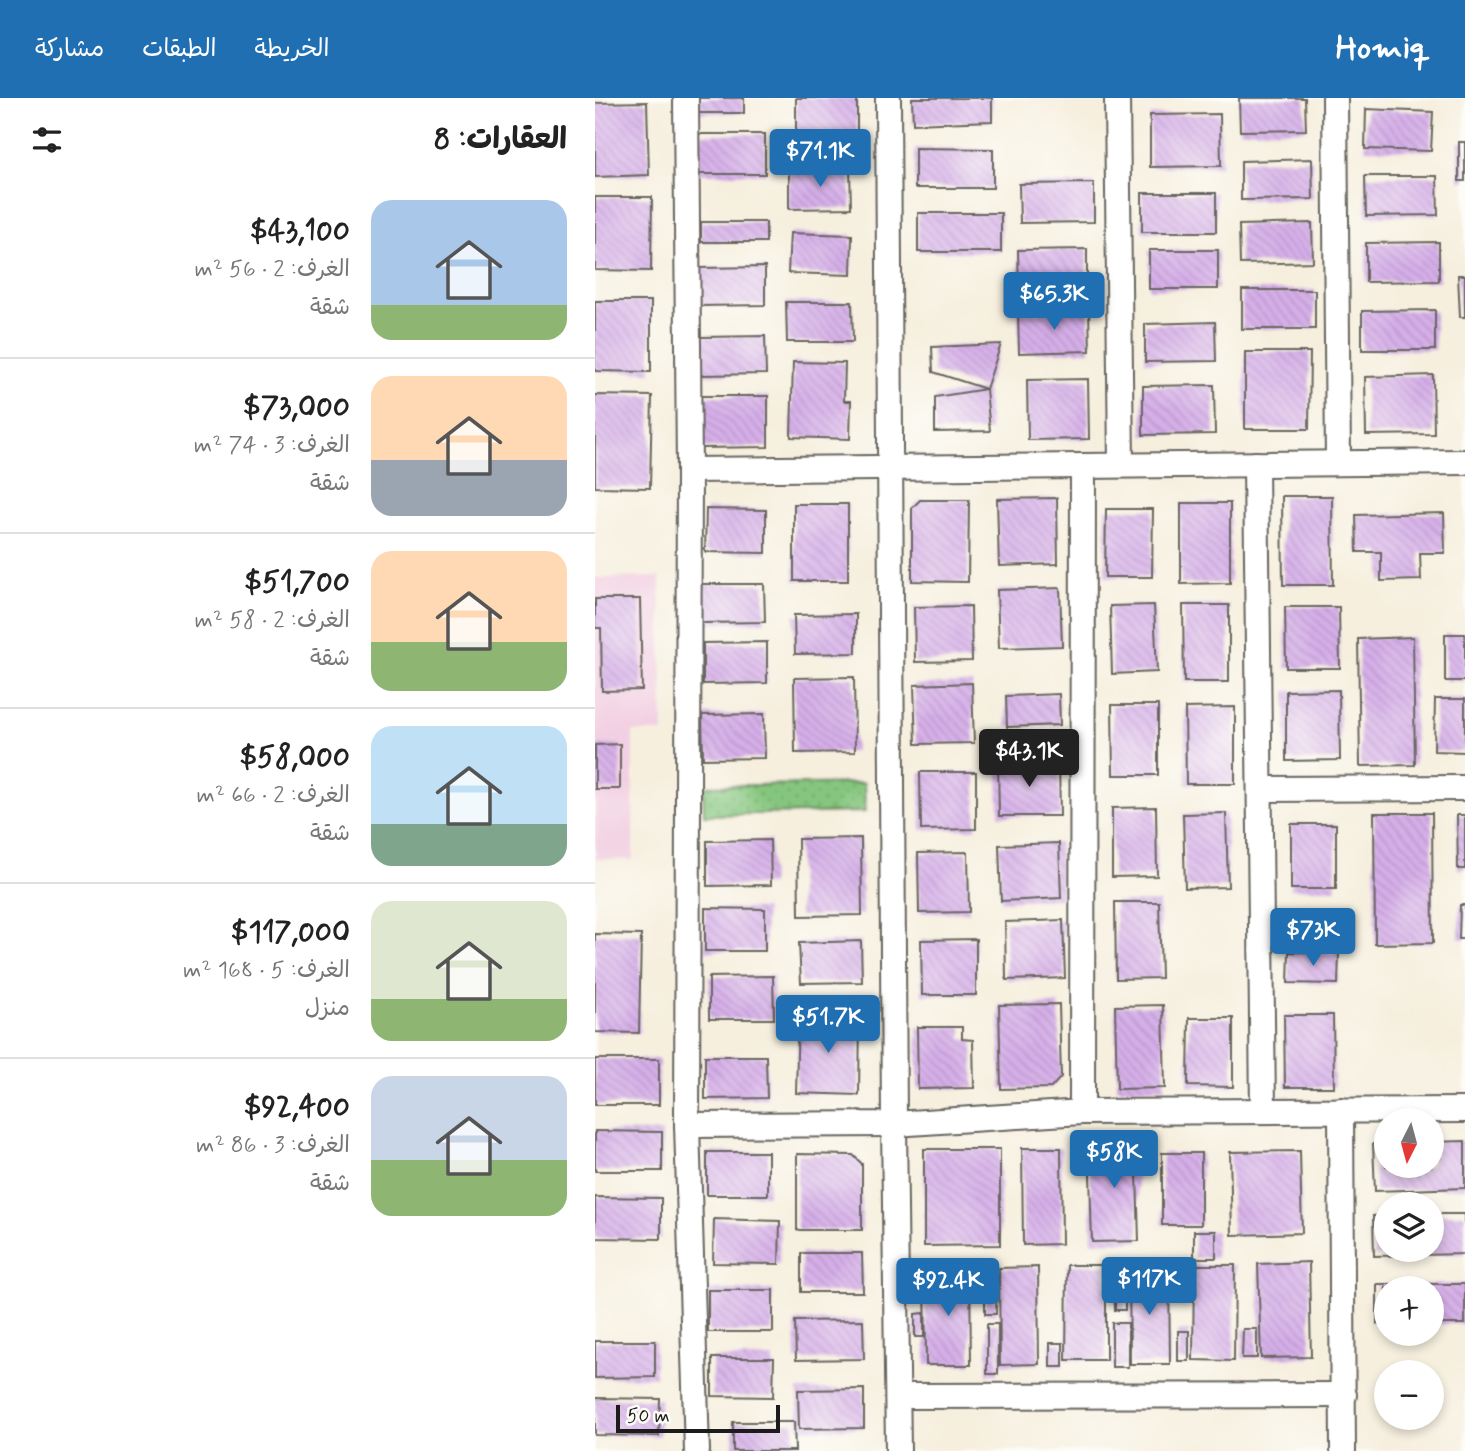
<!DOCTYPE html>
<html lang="ar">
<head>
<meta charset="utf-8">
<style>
  :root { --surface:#fff; --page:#f2f2f2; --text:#222; --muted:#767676; --line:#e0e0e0; --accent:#1f6fb2 }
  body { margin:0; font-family:Mynerve,"Playpen Sans Arabic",sans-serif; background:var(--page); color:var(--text); direction:rtl; height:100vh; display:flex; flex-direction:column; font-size:26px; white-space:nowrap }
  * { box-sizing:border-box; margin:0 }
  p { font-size:23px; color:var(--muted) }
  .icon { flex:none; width:38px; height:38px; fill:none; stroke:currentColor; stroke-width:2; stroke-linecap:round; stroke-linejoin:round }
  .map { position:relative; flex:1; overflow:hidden; direction:ltr }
  .side { display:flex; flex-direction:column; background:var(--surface); width:595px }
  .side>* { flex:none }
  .needle { width:46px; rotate:186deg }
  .tools { position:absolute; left:779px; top:1010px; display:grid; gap:14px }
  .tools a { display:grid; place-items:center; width:70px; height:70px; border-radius:50%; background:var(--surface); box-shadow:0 4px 10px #0003; font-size:35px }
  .scale { position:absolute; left:21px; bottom:18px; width:164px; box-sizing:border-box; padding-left:7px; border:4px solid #1c1c1c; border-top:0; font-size:19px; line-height:24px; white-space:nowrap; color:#1c1c1c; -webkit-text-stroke:5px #fdfcf7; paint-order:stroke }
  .price { position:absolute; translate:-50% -60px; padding:0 16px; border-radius:7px; background:var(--accent); color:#fff; font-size:23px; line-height:46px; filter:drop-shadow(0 2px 4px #0008) }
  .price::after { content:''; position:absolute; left:50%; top:42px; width:21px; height:16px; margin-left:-10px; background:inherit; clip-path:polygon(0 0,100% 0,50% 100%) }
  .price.selected { background:#222; color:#fff }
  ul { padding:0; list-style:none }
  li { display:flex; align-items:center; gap:21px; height:175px; padding:0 28px }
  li+li { border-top:2px solid var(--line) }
  li span { display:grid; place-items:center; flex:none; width:196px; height:140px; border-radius:21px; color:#555 }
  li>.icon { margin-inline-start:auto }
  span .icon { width:84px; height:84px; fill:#fffc; stroke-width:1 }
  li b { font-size:30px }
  h2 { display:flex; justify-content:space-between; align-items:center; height:84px; padding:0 28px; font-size:30px }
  header { display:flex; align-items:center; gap:42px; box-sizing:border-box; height:98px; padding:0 35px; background:var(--accent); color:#fff }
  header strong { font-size:33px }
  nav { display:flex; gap:38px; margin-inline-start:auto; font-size:24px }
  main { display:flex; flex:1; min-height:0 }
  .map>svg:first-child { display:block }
  .built { fill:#f2cfe2 }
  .green { fill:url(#green-dots); stroke:#50714d; stroke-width:2 }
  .building { fill:url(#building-back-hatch) }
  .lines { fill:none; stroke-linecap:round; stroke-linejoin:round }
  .street-casing { stroke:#686660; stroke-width:28 }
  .street { stroke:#fff; stroke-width:24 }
</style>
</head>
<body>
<header>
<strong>Homiq</strong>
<nav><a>الخريطة</a><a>الطبقات</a><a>مشاركة</a></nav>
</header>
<main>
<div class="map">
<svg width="870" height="1353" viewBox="0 0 870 1353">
  <defs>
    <pattern id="green-dots" width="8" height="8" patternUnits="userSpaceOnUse" patternTransform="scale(1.75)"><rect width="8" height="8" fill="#85c67e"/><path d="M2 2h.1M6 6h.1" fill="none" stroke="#72aa6c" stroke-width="1.8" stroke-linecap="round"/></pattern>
    <pattern id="building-back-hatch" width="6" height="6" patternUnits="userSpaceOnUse" patternTransform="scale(1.75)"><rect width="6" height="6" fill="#d6afe9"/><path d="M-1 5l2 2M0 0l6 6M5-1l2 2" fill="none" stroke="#b796c7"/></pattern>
  </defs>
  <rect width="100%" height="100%" fill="#fdfcf7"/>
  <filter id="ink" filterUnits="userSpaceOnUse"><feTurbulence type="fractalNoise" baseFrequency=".0143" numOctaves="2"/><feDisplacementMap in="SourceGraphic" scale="14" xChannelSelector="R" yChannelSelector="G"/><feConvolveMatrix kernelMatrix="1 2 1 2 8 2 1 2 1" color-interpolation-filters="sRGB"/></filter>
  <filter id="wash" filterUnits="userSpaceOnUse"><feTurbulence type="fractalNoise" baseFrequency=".00686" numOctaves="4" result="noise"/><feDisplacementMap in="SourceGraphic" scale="28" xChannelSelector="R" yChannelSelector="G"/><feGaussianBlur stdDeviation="1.57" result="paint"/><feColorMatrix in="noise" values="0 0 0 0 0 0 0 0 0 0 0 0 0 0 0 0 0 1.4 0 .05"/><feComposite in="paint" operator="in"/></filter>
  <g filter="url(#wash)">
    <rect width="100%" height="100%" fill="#f6efde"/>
    <!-- built -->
    <path class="built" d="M65 479 68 634H38V762L0 761V691L25 690V646L0 647V480Z"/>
    <!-- green -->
    <path class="green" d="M269 685 270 714 109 717 108 688Z"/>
    <g id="blocks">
      <!-- building -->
      <g class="building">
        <rect x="104" y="0" width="45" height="15"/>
        <rect x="201" y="0" width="61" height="39"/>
        <path d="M317 0H397V23L318 26Z"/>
        <path d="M644 0H710L711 32 645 33Z"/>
        <path d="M52 4 54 77 0 79V5Z"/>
        <path d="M771 11 838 14 836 53 770 51Z"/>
        <path d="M625 16 626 68 555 69V17Z"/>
        <rect x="102" y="36" width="68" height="40"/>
        <rect x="864" y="44" width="6" height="39"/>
        <path d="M320 50 398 51V90H320Z"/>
        <path d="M717 61 718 101 646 102V63Z"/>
        <path d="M255 70 256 110 194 111V71Z"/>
        <path d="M770 78H842L843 117 771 118Z"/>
        <path d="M499 85V124L425 125 424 86Z"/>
        <rect x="547" y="95" width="74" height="39"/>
        <path d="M0 99H57L56 173 0 172Z"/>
        <rect x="323" y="115" width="83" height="39"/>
        <rect x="106" y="124" width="65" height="20"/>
        <path d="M717 125 718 164 645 166 644 127Z"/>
        <path d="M195 135 257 137 256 177 193 175Z"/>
        <path d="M844 144V183L771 184V145Z"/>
        <path d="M492 151V191L424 192 423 152Z"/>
        <rect x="554" y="152" width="69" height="39"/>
        <path d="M170 169V207L104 208V170Z"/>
        <path d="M863 177H870V219H865Z"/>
        <rect x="647" y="192" width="73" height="39"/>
        <path d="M0 203H56V274L0 273Z"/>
        <path d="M191 204H257L258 244H192Z"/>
        <path d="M840 212V252H767V213Z"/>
        <path d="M494 213 495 253 424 255 423 215Z"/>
        <path d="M620 224 621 263 550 264V226Z"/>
        <path d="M170 238 171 276 106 277 105 239Z"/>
        <path d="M406 246 391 291 395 333 340 334V299L391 291 338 274 337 249Z"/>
        <path d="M650 254H715L714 331H650Z"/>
        <path d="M198 264 250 265 249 303H256L255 341 196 339Z"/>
        <path d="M838 277 839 336 771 337 770 279Z"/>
        <path d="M493 281 494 341 433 342 432 282Z"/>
        <path d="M619 287 620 336 548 337V288Z"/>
        <path d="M0 297 57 298 55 390 0 389Z"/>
        <path d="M105 298H173V349L106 350Z"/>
        <path d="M687 398H737L738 487H688Z"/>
        <path d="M462 400 463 466 404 468 402 401Z"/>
        <path d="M325 402H374L373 484 317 483V410Z"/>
        <path d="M586 405H635V485L586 486Z"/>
        <rect x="199" y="406" width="54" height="77"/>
        <path d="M111 411 171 412V455L110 454Z"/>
        <path d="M511 411H558L557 479H510Z"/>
        <path d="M849 415 850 455H825L826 482 786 483V454H762L761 417Z"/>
        <path d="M106 486H169L170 524 106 525Z"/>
        <path d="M465 490 467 548 404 550 402 492Z"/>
        <path d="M0 501H45L47 592 7 593 6 530H0Z"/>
        <path d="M559 507 562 574 517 576 515 508Z"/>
        <path d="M588 507H634V584H589Z"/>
        <path d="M376 508 377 563 320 564 319 509Z"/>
        <path d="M690 509H744L745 570H691Z"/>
        <path d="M261 516V555L200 556 199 517Z"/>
        <rect x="850" y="536" width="20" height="47"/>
        <path d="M818 539 820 667 765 668 763 541Z"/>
        <path d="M172 544V585L108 586V545Z"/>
        <path d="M259 579 260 654 200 655 199 580Z"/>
        <path d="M377 585 379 645 321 646 319 587Z"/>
        <path d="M744 592 745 662 691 663V593Z"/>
        <path d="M464 596 465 627 412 629 411 598Z"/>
        <path d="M840 601H870V654L839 653Z"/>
        <path d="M517 607H563V677H518Z"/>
        <path d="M640 609V686H591L590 610Z"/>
        <path d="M169 616 170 660 108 661 107 617Z"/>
        <path d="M25 646V691H0V647Z"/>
        <path d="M464 663 465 718H404L403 664Z"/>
        <path d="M325 674H381V731L326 732Z"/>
        <path d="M561 709 562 778 517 779V710Z"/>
        <path d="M631 715 633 789 590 790 588 716Z"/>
        <path d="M779 715H837L838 845 780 846Z"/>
        <path d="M862 717H870V771H863Z"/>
        <rect x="696" y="726" width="45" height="65"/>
        <path d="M266 740 267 817 204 818 203 741Z"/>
        <path d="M175 742 176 787 112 788V743Z"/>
        <path d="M464 745 466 800 406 803 404 747Z"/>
        <path d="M373 754 374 814 324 815 323 755Z"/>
        <path d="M520 804H564L566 880 521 881Z"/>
        <path d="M865 807H870V841H864Z"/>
        <path d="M110 810 170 811V853H110Z"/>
        <path d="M468 822 470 880 411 882 410 824Z"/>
        <path d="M0 836 46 837 44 935 0 934Z"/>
        <path d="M381 841V897H327L326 842Z"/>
        <path d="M266 843 267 884 206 885 204 845Z"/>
        <path d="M694 854 744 855 743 886 693 885Z"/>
        <path d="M178 878 179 921H114V879Z"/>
        <path d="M464 906 466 979 456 990 406 991 404 907Z"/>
        <path d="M568 907 570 990 522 991 520 908Z"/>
        <path d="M203 917 265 918 264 997 201 995Z"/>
        <path d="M689 917H738L739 989H690Z"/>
        <path d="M594 920H638V989L593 988Z"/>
        <path d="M322 929H367V941L378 942 379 990 323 991Z"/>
        <path d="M110 958H171L172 1000 110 1001Z"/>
        <rect x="0" y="961" width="64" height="46"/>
        <path d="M0 1033 67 1034V1073H0Z"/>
        <path d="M541 1041 544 1143 497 1144 494 1042Z"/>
        <path d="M870 1043V1090L780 1093 778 1046H791V1068H836V1044Z"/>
        <path d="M427 1050H466L467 1146 428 1147Z"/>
        <path d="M329 1051H405V1147L329 1148Z"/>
        <path d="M705 1053 707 1135 637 1137 635 1054Z"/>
        <rect x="112" y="1054" width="61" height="43"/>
        <rect x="567" y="1055" width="39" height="72"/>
        <path d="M202 1056 258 1057 267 1066V1132H202Z"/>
        <path d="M0 1099 66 1100V1141L0 1140Z"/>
        <path d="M836 1116H870V1156L779 1158 778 1118 791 1117V1152H836Z"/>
        <path d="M119 1121 185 1123 184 1166 118 1165Z"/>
        <rect x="599" y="1133" width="22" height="27"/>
        <path d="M206 1155H267L268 1194H206Z"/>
        <path d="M714 1164 716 1259 666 1260 663 1166Z"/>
        <path d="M472 1167H511V1262H471Z"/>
        <path d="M599 1167H640L639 1263 598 1262Z"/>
        <path d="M443 1169 444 1266 405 1267 404 1170Z"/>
        <rect x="520" y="1170" width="10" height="42"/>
        <path d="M330 1172H375L376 1267H331Z"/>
        <path d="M534 1172H574L575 1266H535Z"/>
        <path d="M390 1177H402L401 1216H390Z"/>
        <path d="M782 1186H870V1226H836V1190H791V1226H782Z"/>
        <rect x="113" y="1192" width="65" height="42"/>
        <path d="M329 1215V1239H320V1216Z"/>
        <path d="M268 1222 269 1261 201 1262 200 1223Z"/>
        <rect x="517" y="1225" width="16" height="44"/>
        <rect x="392" y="1226" width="11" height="50"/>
        <path d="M648 1231H662V1260H647Z"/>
        <rect x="583" y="1233" width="11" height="30"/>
        <path d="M0 1243H60V1279L0 1280Z"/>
        <rect x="455" y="1245" width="13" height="24"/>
        <path d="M117 1260H179L178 1299 117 1298Z"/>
        <path d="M269 1291V1330L204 1331 203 1292Z"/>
        <path d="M0 1300 65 1301 64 1338 0 1337Z"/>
        <path d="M138 1324H199L200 1353H138Z"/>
      </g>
    </g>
  </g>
  <g filter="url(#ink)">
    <use href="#blocks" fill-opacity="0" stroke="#686660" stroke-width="2"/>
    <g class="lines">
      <!-- street casing -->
      <g class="street-casing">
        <g id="street">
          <path d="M91 0 94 372 92 1027 102 1353"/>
          <path d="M293 0 299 1026 303 1353"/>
          <path d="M522 0 526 367"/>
          <path d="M740 0 743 365"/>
          <path d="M661 366 668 1013"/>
          <path d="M94 372 870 364"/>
          <path d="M665 691 870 690"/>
          <path d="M746 1012 748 1353"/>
          <path d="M487 1014 488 368"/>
          <path d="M92 1027 299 1026 487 1014 870 1012"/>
          <path d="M303 1298 749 1297"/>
        </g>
      </g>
      <!-- street -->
      <use href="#street" class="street"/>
    </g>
  </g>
</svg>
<div class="tools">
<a><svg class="needle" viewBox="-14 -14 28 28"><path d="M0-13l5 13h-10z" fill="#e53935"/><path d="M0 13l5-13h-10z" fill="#767676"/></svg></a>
<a><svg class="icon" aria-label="layers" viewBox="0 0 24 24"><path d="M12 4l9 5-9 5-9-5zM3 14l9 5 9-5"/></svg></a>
<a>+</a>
<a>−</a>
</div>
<div class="scale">50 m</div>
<b class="price" style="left:225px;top:91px">$71.1K</b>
<b class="price" style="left:459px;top:234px">$65.3K</b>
<b class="price selected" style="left:434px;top:691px">$43.1K</b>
<b class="price" style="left:718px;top:870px">$73K</b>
<b class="price" style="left:233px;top:957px">$51.7K</b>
<b class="price" style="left:519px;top:1092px">$58K</b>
<b class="price" style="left:554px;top:1219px">$117K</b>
<b class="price" style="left:353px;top:1220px">$92.4K</b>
</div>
<section class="side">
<h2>العقارات: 8<svg class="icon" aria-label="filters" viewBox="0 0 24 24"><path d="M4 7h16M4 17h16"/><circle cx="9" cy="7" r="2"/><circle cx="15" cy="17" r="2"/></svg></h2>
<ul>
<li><span style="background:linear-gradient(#a9c7e8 75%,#8fb573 0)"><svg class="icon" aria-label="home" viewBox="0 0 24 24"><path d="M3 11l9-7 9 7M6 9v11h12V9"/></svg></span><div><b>$43,100</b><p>الغرف: 2 · 56 m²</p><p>شقة</p></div></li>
<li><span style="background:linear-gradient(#ffd9b3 60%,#9aa5b1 0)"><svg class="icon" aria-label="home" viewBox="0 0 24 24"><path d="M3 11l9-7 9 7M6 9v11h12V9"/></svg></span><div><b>$73,000</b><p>الغرف: 3 · 74 m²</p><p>شقة</p></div></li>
<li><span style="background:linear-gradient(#ffd9b3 65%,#8fb573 0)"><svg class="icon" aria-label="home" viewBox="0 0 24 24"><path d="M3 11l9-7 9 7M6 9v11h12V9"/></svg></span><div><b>$51,700</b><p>الغرف: 2 · 58 m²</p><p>شقة</p></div></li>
<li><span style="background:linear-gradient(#bfe0f5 70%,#7fa58c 0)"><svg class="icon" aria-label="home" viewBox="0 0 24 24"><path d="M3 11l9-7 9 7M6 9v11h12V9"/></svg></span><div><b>$58,000</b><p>الغرف: 2 · 66 m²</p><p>شقة</p></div></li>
<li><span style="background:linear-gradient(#dfe7d0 70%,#8fb573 0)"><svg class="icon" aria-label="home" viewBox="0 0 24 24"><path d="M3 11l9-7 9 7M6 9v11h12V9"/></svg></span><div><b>$117,000</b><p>الغرف: 5 · 168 m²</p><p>منزل</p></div></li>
<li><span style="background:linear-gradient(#c9d6e8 60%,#8fb573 0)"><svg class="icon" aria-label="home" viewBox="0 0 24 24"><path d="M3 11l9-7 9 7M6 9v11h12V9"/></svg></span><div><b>$92,400</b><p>الغرف: 3 · 86 m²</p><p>شقة</p></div></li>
</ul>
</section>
</main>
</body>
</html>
